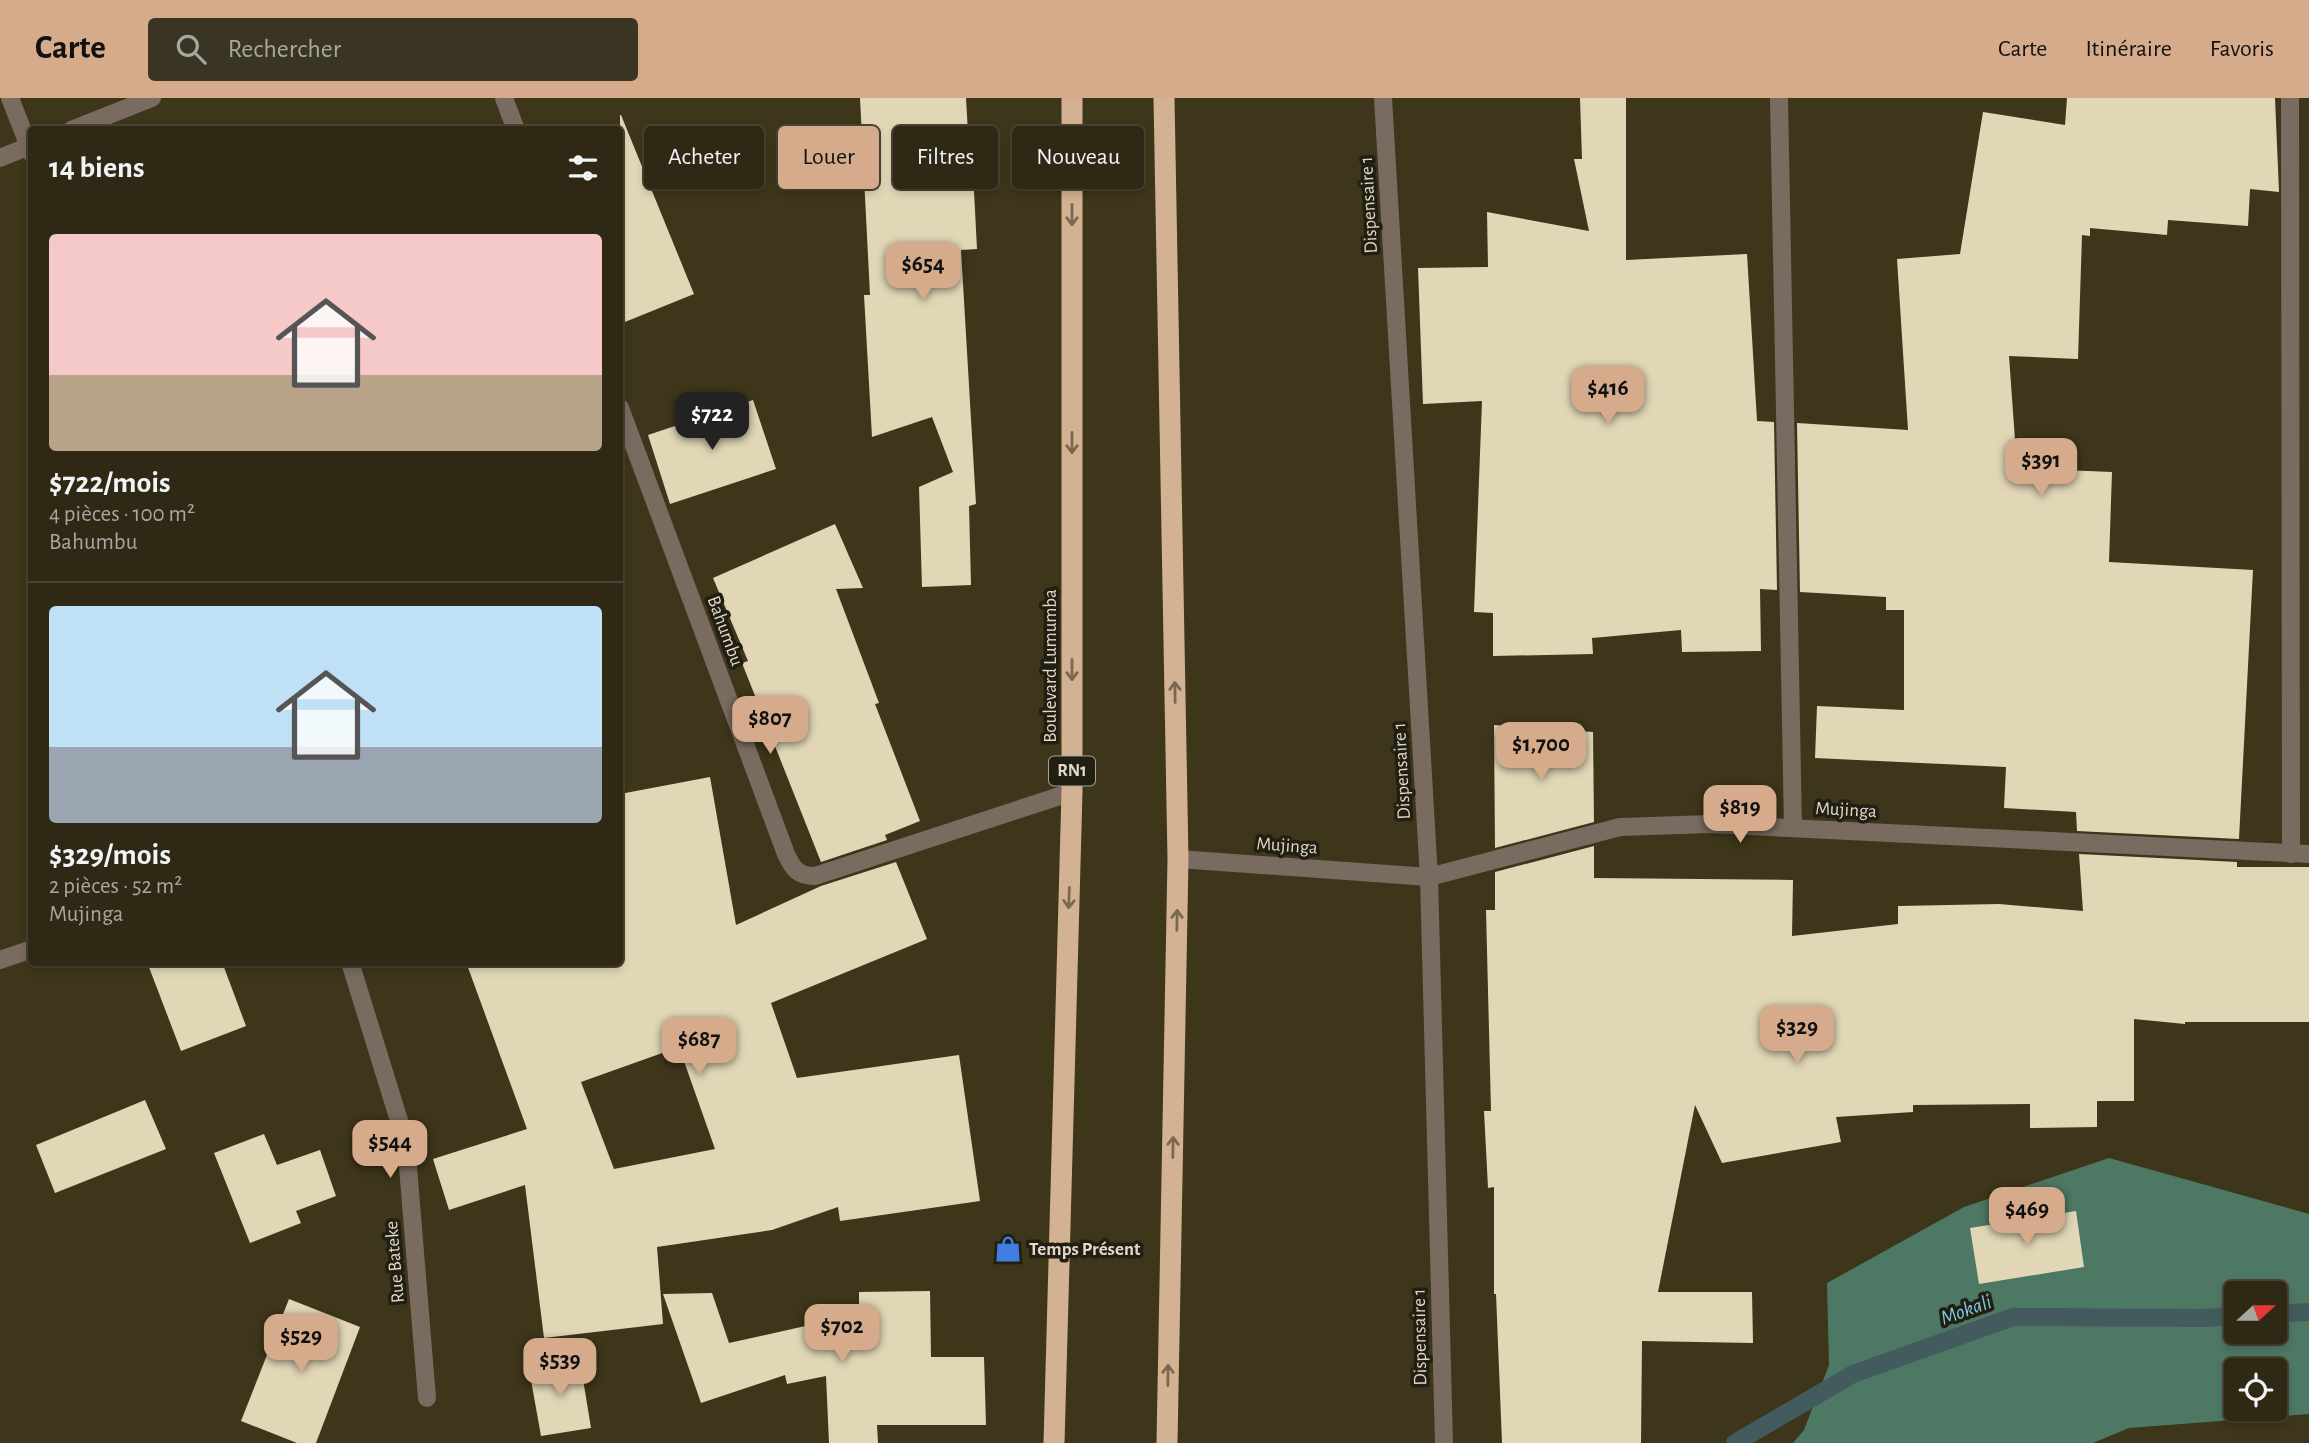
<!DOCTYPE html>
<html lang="fr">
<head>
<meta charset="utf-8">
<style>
  :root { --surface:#2e2814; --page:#3a3422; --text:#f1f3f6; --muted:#a7a6a0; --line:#494434; --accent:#d6ab8b }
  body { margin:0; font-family:"Alegreya Sans",sans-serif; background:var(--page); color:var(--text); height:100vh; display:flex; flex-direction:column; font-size:26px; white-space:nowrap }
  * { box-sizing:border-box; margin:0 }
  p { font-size:23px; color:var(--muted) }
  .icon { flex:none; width:38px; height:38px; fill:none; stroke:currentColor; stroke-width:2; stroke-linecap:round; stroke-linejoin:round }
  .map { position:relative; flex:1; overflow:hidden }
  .drawer { position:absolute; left:28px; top:28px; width:595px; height:840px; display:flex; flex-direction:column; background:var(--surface); border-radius:7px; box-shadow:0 4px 10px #0003,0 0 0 2px var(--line) }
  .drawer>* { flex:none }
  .hud { position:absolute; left:644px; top:28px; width:665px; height:63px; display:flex; gap:14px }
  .needle { width:46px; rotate:69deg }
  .fabs { position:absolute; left:2224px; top:1183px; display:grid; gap:14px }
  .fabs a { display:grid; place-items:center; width:63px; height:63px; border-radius:7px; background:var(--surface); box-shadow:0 4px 10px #0003,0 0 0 2px var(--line); font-size:35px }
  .price { position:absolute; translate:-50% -60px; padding:0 16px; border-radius:14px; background:var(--accent); color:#111; font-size:23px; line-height:46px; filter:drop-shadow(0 2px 4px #0008) }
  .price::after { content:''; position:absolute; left:50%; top:42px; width:21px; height:16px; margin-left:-10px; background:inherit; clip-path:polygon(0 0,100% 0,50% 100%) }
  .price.active { background:#222; color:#fff }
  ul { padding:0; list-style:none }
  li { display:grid; align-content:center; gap:14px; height:371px; padding:0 21px }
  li+li { border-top:2px solid var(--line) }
  li span { display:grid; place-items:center; height:217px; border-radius:7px; color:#555 }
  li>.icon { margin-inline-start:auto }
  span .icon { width:126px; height:126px; fill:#fffc; stroke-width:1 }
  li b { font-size:30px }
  h2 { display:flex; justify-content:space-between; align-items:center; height:84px; padding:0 21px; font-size:30px }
  .chip { padding:0 24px; border-radius:7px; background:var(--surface); box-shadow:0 4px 10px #0003,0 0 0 2px var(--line); font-size:24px; line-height:63px }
  .chip.active { background:var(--accent); color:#111 }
  header { display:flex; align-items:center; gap:42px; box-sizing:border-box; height:98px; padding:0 35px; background:var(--accent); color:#111 }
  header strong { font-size:33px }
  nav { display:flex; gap:38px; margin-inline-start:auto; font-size:24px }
  .search { width:490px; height:63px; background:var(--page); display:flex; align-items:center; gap:18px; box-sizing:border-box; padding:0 24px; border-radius:7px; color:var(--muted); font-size:26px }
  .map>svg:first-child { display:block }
  .forest { fill:#4d7864; fill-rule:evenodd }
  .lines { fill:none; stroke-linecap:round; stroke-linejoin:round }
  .stream { stroke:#435b5e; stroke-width:18 }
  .building { fill:#e1d7b7; fill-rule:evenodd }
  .minor { stroke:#796b5f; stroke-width:18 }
  .highway { stroke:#d3b293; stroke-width:21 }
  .oneway { stroke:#7a6852 }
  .labels { text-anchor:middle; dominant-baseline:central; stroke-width:7; stroke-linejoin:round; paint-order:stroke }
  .shield { fill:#221e12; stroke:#a6a192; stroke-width:2 }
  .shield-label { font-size:18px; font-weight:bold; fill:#ded9c9 }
  .street-label { font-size:19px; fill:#ded9c9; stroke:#221e12 }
  .poi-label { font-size:19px; font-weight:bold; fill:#ded9c9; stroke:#221e12; text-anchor:start }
  .water-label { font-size:21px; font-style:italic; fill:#7ecce8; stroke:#221e12 }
</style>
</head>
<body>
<header>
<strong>Carte</strong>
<div class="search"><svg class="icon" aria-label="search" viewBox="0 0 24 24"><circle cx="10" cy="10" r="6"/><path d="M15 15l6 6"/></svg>Rechercher</div>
<nav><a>Carte</a><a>Itinéraire</a><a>Favoris</a></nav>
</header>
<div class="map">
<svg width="2309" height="1345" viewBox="0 0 2309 1345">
  <rect width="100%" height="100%" fill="#3e361a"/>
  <!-- forest -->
  <path class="forest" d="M2109 1060 2309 1116V1316L2129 1330 2093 1345H1793L1804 1332 1829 1267 1827 1185 1964 1109ZM2236 1195H2275V1234H2236ZM2236 1272H2275V1311H2236Z"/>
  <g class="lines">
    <!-- stream -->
    <g class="stream">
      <path d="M2275 1216 2309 1214"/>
      <path d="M1735 1345 1853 1276 2013 1219 2203 1220 2236 1218"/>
    </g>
  </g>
  <!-- building -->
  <g class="building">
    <path d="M860 0H966L968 35H971L977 151 961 152 976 406 969 408 971 487 922 489 919 389 953 374 932 319 872 339 864 197H870Z"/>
    <path d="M1580 0H1626V162L1747 156 1757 323 1774 324 1777 492 1760 491 1761 553 1682 554 1681 532 1592 540 1593 556 1493 558V515L1474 514 1482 303 1423 306 1418 170 1488 169 1487 114 1589 133 1574 61H1582Z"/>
    <path d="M2067 0H2275L2279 94 2250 91 2248 128 2168 122 2167 137 2090 130V138L2082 137 2078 261 2009 258 2017 370 2112 374 2109 464 2253 472 2239 741 2077 733 2076 714 2004 710 2006 669 1815 660 1817 608 1904 612V512H1886V499L1800 494 1797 325 1908 332 1897 161 1960 156 1983 14 2065 27Z"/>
    <path d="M620 17H621L694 196 620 226Z"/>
    <path d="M753 302 776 371 670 406 648 337Z"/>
    <path d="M835 426 863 490 836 491 879 605 875 606 920 723 885 737 887 742 821 764 742 565 748 563 713 480Z"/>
    <path d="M1494 627 1593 634 1594 724 1495 750Z"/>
    <path d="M710 679 736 827 821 788 896 764 927 841 771 905 797 980 959 957 980 1103 840 1123 838 1109 772 1132 657 1149 663 1226 544 1240 525 1087 449 1112 433 1061 527 1031 466 864H620V696ZM679 949 715 1051 614 1071 581 984Z"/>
    <path d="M1594 748V780L1793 782 1792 838 1898 826V808L1999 806 2083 813 2079 756 2237 764V769H2309V924H2185V926L2134 921V1003H2097V1029L2030 1030V1006L1913 1007V1014L1836 1019 1841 1044 1722 1065 1695 1007 1658 1194H1752L1753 1245 1642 1243 1641 1345H1502L1496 1196H1494V1089L1488 1090 1484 1013H1491L1486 812H1495V774Z"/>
    <path d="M147 864H222L246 928 181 953Z"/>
    <path d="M145 1002 166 1051 55 1095 36 1047Z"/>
    <path d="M264 1036 277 1067 320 1052 336 1098 296 1113 301 1125 250 1145 214 1055Z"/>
    <path d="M2076 1113 2084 1169 1979 1186 1970 1130Z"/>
    <path d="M930 1193 931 1259H984L986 1327H877L878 1345H829L826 1278 787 1286 785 1277 701 1305 663 1196 712 1195 729 1245 859 1216V1194Z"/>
    <path d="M289 1201 360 1229 316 1345H297L241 1323Z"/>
    <path d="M580 1263 591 1330 541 1338 529 1271Z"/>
  </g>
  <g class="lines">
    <!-- minor -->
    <g class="minor">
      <path d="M10 0 32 56"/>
      <path d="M504 0 516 32"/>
      <path d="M1383 0 1429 779 1444 1345"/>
      <path d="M1779 0 1793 730"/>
      <path d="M2290 0 2291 756"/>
      <path d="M71 32 152 0"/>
      <path d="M0 60 32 47"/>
      <path d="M620 310 786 756C793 771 798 778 815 778L1072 694"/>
      <path d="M1178 761 1429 779 1620 729 1710 726 2309 756"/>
      <path d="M0 862 32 851"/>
      <path d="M350 864 406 1045 427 1300"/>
    </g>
    <!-- highway -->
    <g class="highway">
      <path d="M1164 0 1178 761 1167 1345"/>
      <path d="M1054 1345 1072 694V0"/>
    </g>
  </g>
  <!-- one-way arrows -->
  <defs><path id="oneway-shaft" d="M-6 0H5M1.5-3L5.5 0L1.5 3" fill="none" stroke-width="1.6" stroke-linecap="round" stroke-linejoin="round" transform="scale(1.75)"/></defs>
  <g class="oneway">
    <use href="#oneway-shaft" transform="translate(1072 117) rotate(90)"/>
    <use href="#oneway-shaft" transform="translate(1072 345) rotate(90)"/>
    <use href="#oneway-shaft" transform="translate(1072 572) rotate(90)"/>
    <use href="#oneway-shaft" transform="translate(1175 594) rotate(-91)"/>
    <use href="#oneway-shaft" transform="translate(1069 800) rotate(92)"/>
    <use href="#oneway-shaft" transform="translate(1177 822) rotate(-89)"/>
    <use href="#oneway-shaft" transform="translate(1173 1049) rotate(-89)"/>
    <use href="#oneway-shaft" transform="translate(1168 1277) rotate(-89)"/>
  </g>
  <!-- icons -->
  <defs>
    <g id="shop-bare" transform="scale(2.1)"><path d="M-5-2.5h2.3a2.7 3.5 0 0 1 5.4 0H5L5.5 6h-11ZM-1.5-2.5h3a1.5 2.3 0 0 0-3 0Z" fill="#3f7fe0" stroke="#221e12" stroke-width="2.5" paint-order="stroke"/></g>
  </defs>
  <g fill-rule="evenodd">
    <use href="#shop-bare" x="1008" y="1151"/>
  </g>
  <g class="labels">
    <!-- shield labels -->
    <rect class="shield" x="1049" y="658.5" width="46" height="29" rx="5"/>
    <g class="shield-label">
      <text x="1072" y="673">RN1</text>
    </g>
    <!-- street labels -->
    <g class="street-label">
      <text transform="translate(1369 107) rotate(-93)">Dispensaire 1</text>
      <text transform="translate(725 533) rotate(70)">Bahumbu</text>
      <text transform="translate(1050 568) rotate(-90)">Boulevard Lumumba</text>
      <text transform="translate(1402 673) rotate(-93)">Dispensaire 1</text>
      <text transform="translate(1846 712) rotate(3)">Mujinga</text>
      <text transform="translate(1287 748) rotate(4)">Mujinga</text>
      <text transform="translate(395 1164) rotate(-95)">Rue Bateke</text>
      <text transform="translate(1420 1239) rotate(-91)">Dispensaire 1</text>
    </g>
    <!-- poi labels -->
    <g class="poi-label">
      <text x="1029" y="1151">Temps Présent</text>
    </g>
    <!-- water labels -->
    <g class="water-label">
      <text transform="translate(1966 1212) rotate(-20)">Mokali</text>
    </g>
  </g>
</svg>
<div class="fabs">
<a><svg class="needle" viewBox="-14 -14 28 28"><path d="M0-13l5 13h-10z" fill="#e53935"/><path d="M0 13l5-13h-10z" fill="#a7a6a0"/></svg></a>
<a><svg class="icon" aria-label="locate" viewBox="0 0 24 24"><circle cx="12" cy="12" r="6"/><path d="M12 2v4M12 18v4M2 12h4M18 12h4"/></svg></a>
</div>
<b class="price" style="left:923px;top:204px">$654</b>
<b class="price" style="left:1608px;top:328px">$416</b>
<b class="price active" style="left:712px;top:354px">$722</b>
<b class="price" style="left:2041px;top:400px">$391</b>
<b class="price" style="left:770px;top:658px">$807</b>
<b class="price" style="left:1541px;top:684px">$1,700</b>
<b class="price" style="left:1740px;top:747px">$819</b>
<b class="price" style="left:1797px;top:967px">$329</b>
<b class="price" style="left:699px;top:979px">$687</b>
<b class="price" style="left:390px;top:1082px">$544</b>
<b class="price" style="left:2027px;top:1149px">$469</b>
<b class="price" style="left:842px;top:1266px">$702</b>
<b class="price" style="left:301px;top:1276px">$529</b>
<b class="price" style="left:560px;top:1300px">$539</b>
<div class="hud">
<a class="chip">Acheter</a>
<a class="chip active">Louer</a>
<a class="chip">Filtres</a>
<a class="chip">Nouveau</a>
</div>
<section class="drawer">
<h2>14 biens<svg class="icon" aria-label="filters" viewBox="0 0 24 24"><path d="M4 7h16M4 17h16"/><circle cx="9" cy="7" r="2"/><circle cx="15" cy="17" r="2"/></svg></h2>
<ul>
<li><span style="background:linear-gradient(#f6c9c9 65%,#b9a48a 0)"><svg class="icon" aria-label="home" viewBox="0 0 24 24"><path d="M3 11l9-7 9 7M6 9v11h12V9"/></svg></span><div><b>$722/mois</b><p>4 pièces · 100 m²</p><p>Bahumbu</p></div></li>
<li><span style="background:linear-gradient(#bfe0f5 65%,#9aa5b1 0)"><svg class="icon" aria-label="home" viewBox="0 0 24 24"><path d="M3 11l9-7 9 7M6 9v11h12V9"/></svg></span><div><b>$329/mois</b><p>2 pièces · 52 m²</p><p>Mujinga</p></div></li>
</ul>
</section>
</div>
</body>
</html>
